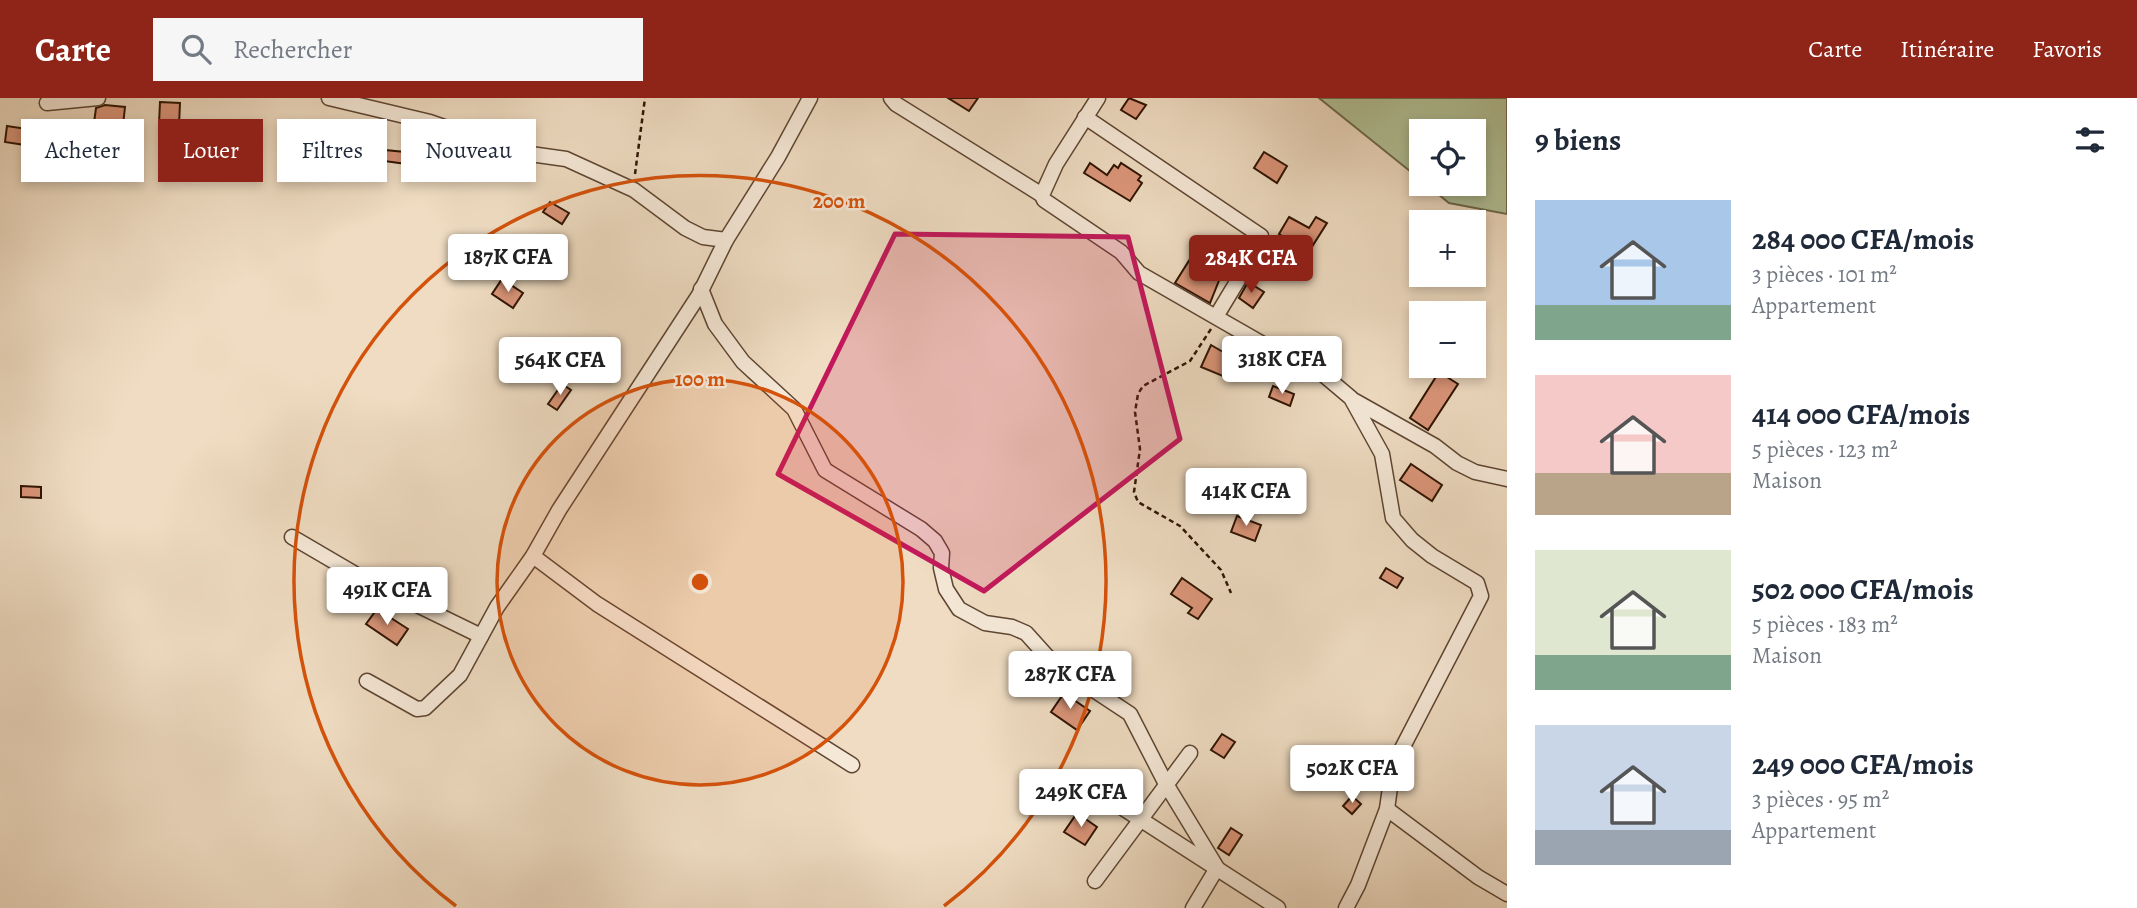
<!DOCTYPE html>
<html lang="fr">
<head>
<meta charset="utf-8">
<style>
  :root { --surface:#fff; --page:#f6f6f7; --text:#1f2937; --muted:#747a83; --accent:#8f2418 }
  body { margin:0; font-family:Alegreya,serif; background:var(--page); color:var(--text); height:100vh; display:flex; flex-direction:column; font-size:26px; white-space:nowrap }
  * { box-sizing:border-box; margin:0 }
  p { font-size:23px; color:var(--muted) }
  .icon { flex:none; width:38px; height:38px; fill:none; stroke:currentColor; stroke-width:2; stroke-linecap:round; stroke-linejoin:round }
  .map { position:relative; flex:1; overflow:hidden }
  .drawer { display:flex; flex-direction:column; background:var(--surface); width:630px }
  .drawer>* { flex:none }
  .top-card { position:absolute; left:21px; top:21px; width:665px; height:63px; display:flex; gap:14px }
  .controls { position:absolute; left:1409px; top:21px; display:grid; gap:14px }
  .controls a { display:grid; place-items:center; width:77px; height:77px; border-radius:0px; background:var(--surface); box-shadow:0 4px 10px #0003; font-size:35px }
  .price { position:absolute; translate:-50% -60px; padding:0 16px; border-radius:7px; background:#fff; color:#222; font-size:23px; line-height:46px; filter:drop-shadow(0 2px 4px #0008) }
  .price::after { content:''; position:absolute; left:50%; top:42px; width:21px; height:16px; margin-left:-10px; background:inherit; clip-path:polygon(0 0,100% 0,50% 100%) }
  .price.on { background:var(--accent); color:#fff }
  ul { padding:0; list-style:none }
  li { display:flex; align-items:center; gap:21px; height:175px; padding:0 28px }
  li span { display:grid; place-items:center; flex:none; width:196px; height:140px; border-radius:0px; color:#555 }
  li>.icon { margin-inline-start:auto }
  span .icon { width:84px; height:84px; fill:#fffc; stroke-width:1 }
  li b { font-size:30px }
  h2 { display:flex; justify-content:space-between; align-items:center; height:84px; padding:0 28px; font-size:30px }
  .tag { padding:0 24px; border-radius:0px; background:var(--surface); box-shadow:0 4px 10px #0003; font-size:24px; line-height:63px }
  .tag.on { background:var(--accent); color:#fff }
  header { display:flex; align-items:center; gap:42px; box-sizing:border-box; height:98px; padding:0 35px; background:var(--accent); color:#fff }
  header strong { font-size:33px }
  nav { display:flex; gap:38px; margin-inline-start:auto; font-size:24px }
  .search { width:490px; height:63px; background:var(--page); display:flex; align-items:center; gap:18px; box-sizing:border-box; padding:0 24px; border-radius:0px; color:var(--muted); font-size:26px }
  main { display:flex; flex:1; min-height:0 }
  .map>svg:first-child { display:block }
  .green { fill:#b2c298; stroke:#706a4d; stroke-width:2 }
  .building { fill:#dc967a; stroke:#2e1302; stroke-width:2 }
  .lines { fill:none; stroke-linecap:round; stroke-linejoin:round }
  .minor-casing { stroke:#5e4532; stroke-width:17 }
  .path { stroke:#2e1302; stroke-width:2.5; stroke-dasharray:5 3.5; stroke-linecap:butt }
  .minor { stroke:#f5e8d7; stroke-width:14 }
  .marked { fill:#c2185b; fill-opacity:0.2; stroke:#c2185b; stroke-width:5; stroke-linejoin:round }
  .ring { fill:none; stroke:#d5520b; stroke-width:3.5 }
  .centre { fill:#d5520b; stroke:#f5e8d7; stroke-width:3.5 }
  .ring-label { font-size:21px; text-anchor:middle; font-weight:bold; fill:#d5520b; stroke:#f5e8d7; stroke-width:5; stroke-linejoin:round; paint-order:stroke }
</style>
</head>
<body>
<header>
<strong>Carte</strong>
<div class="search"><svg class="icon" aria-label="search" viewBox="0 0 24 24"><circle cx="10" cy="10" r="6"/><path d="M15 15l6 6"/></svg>Rechercher</div>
<nav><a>Carte</a><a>Itinéraire</a><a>Favoris</a></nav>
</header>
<main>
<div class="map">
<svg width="1507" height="810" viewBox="0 0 1507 810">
  <rect width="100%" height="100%" fill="#efdcc2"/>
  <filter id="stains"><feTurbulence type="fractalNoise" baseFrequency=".00286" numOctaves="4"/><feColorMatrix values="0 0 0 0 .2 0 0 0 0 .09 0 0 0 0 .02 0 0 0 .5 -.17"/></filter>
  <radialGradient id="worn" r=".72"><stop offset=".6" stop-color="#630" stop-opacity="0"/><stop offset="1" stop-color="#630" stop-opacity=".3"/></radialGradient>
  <!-- green -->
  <path class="green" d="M1319 0H1507V116L1449 105 1426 86H1474V33H1421V82Z"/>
  <!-- building -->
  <g class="building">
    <path d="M948 0H978L969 13Z"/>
    <path d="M1129 0 1146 7 1136 21 1121 12Z"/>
    <path d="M160 4 180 5 179 27 159 26Z"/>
    <path d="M105 7 125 9 122 36 93 32 96 10Z"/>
    <path d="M7 28 27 31 25 47 5 44Z"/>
    <path d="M385 52 415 55 414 67 384 63Z"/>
    <path d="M1264 54 1287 68 1277 85 1254 70Z"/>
    <path d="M1090 65 1107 77 1114 67 1118 70 1121 65 1141 78 1138 82 1142 85 1130 103 1084 75Z"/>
    <path d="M550 104 569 115 562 126 543 114Z"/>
    <path d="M1289 119 1309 130 1316 119 1327 125 1308 155 1279 136Z"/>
    <path d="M1190 161 1222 175 1210 205 1175 185Z"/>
    <path d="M502 181 523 195 513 210 492 196Z"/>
    <path d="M1248 184 1264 194 1253 210 1239 200Z"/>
    <path d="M1211 247 1242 265 1235 283 1201 269Z"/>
    <path d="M1439 274 1458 286 1428 332 1410 320Z"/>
    <path d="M562 286 571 292 557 312 548 306Z"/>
    <path d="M1273 288 1294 296 1290 308 1269 299Z"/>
    <path d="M1411 366 1442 387 1432 403 1400 382Z"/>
    <path d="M21 388 41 389V400L21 399Z"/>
    <path d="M1237 418 1261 427 1255 443 1231 434Z"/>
    <path d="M1386 470 1403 480 1397 490 1380 480Z"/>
    <path d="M1182 480 1212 501 1198 521 1188 515 1192 510 1171 496Z"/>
    <path d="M377 511 408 531 397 547 366 526Z"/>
    <path d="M1064 595 1090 613 1077 632 1051 614Z"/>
    <path d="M1222 636 1235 644 1224 660 1211 652Z"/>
    <path d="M1352 698 1361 706 1352 716 1343 708Z"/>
    <path d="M1077 715 1097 729 1085 747 1064 734Z"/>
    <path d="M1231 730 1242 737 1229 757 1218 750Z"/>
  </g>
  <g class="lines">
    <!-- minor casing -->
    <g class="minor-casing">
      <g id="minor">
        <path d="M329 0 430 24 516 54 566 61 634 92 685 130 703 139 726 142"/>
        <path d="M891 0 896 6 1042 97"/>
        <path d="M1098 0 1056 66 1042 97 1044 102 1121 154 1139 175 1280 256 1319 273 1351 300 1382 356 1393 420 1412 442 1432 458 1477 485 1481 498 1393 668 1387 711 1358 787 1346 810"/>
        <path d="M47 5 98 0"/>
        <path d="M1085 19 1261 138V144L1217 217"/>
        <path d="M701 191 715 226 743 264 794 311 825 372 921 431 935 443 942 455 941 470 946 491 959 511 985 525 1012 529 1026 535 1053 565 1130 616 1166 686 1217 770 1193 810"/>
        <path d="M1355 303 1435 348 1457 365 1475 374 1507 381"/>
        <path d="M292 439 362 480 481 538"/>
        <path d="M533 458 597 506 852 667"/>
        <path d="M367 583 417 611 425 610 460 577 497 509 533 458 559 412 699 197 726 142 778 59 810 0"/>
        <path d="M1095 692 1278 810"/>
        <path d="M1387 711 1478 779 1507 796"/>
        <path d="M1095 783 1190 655"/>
      </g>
    </g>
    <!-- path -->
    <g class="path">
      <path d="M635 76 645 0"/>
      <path d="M1211 231 1190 263 1143 288 1138 296 1135 314 1140 351 1134 394 1138 404 1180 428 1221 472 1231 495"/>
    </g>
    <!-- minor -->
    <use href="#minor" class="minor"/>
  </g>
  <!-- marked area -->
  <path class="marked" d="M895 136 1128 139 1180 341 984 493 778 376Z"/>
  <!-- distance rings -->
  <circle cx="700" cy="484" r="203" fill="#d5520b" fill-opacity=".12"/>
  <g class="ring">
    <circle cx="700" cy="484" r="203"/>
    <path d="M456 808A406 406 0 1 1 944 808"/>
  </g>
  <circle cx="700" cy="484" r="10" class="centre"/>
  <g class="ring-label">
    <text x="839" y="110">200 m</text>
    <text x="700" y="288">100 m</text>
  </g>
  <rect width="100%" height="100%" filter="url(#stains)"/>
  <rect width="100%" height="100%" fill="url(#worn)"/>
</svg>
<div class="controls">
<a><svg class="icon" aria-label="locate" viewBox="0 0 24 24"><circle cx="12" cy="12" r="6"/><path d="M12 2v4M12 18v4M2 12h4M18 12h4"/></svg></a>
<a>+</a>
<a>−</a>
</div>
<b class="price" style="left:508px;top:196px">187K CFA</b>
<b class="price on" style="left:1251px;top:197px">284K CFA</b>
<b class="price" style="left:1282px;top:298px">318K CFA</b>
<b class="price" style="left:560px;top:299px">564K CFA</b>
<b class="price" style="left:1246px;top:430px">414K CFA</b>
<b class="price" style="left:387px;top:529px">491K CFA</b>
<b class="price" style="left:1070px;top:613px">287K CFA</b>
<b class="price" style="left:1352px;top:707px">502K CFA</b>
<b class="price" style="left:1081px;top:731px">249K CFA</b>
<div class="top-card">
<a class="tag">Acheter</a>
<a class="tag on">Louer</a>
<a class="tag">Filtres</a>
<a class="tag">Nouveau</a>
</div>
</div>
<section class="drawer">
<h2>9 biens<svg class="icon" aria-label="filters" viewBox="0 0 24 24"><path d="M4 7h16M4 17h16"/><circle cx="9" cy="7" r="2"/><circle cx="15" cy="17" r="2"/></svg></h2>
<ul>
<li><span style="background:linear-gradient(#a9c7e8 75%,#7fa58c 0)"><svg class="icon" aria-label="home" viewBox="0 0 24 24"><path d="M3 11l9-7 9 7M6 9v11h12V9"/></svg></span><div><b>284 000 CFA/mois</b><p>3 pièces · 101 m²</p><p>Appartement</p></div></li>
<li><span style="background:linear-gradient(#f6c9c9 70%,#b9a48a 0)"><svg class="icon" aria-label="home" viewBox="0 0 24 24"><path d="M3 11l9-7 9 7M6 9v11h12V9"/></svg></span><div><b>414 000 CFA/mois</b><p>5 pièces · 123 m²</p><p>Maison</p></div></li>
<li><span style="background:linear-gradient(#dfe7d0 75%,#7fa58c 0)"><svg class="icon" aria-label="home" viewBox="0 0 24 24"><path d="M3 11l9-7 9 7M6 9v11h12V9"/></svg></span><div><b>502 000 CFA/mois</b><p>5 pièces · 183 m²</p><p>Maison</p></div></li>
<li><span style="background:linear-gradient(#c9d6e8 75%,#9aa5b1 0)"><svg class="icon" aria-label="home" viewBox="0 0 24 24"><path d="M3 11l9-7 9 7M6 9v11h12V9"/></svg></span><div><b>249 000 CFA/mois</b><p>3 pièces · 95 m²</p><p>Appartement</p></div></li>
</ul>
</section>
</main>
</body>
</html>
